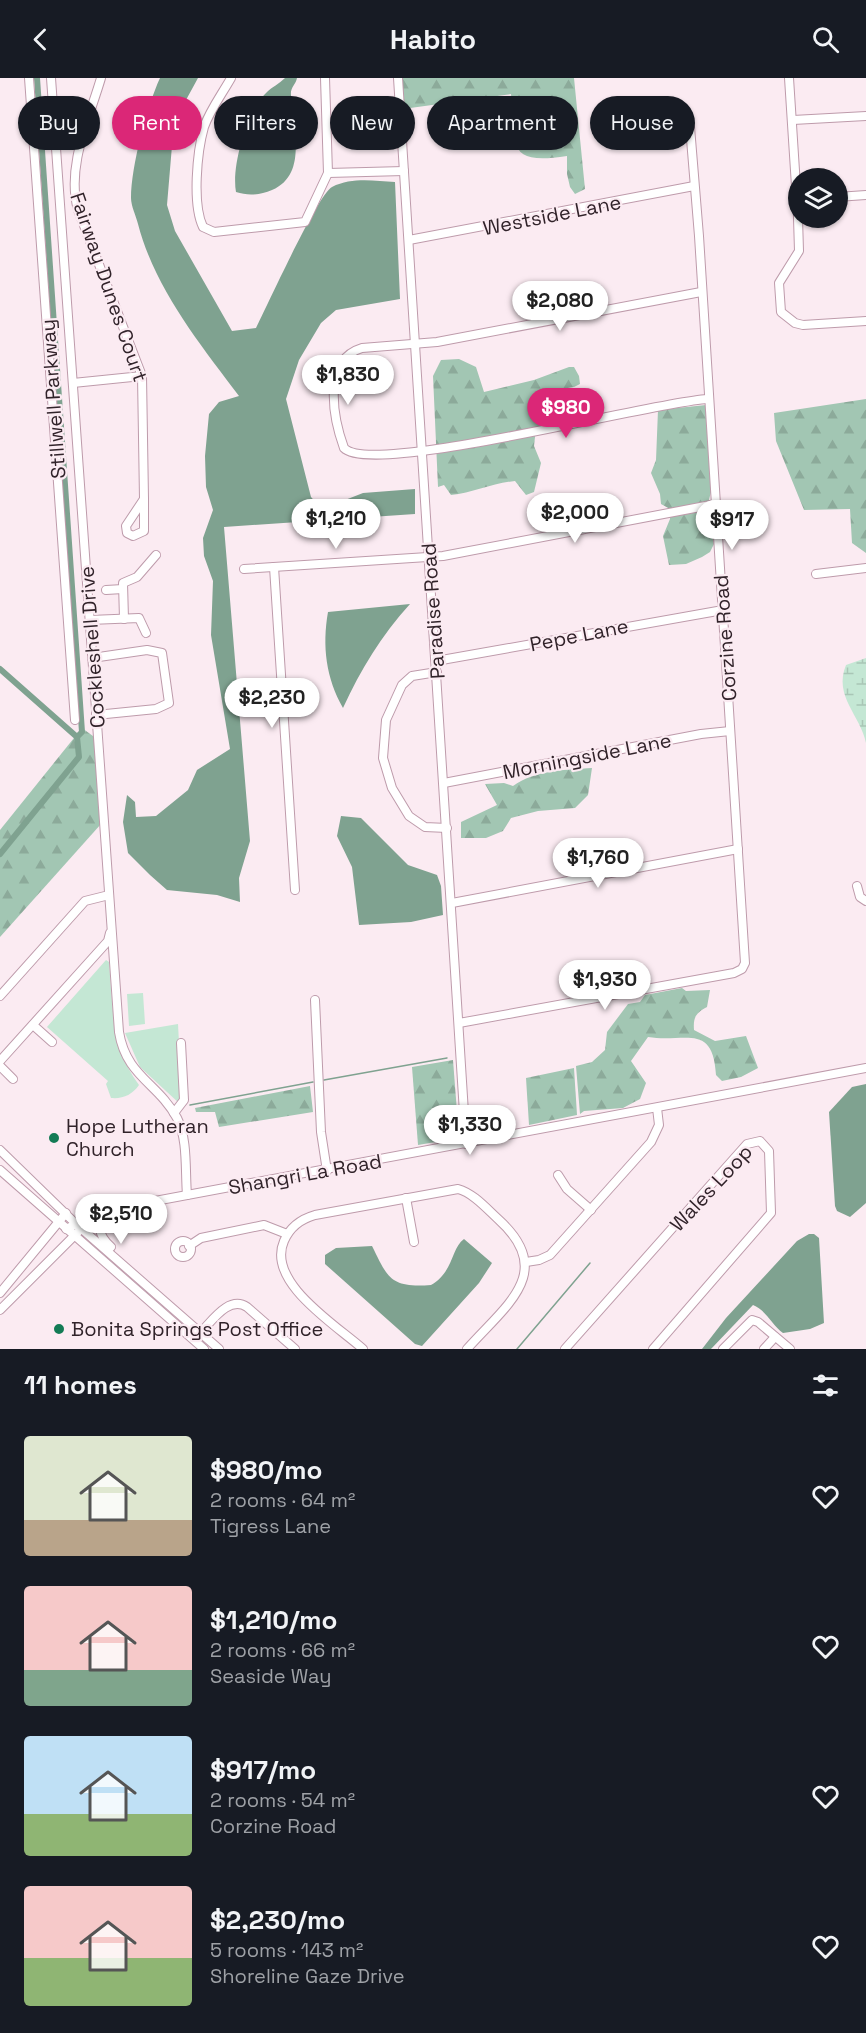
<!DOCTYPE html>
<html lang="en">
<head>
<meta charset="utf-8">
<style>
  :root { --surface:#171b24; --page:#20242c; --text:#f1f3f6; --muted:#9ea1a6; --accent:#db2777 }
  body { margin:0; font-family:"Space Grotesk",sans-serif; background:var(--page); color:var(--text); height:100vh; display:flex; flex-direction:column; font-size:22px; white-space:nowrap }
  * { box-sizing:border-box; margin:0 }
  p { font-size:20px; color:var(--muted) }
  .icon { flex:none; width:33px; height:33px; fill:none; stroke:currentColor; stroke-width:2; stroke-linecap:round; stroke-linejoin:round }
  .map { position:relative; height:1271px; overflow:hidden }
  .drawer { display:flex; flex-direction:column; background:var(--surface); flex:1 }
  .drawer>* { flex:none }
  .banner { position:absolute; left:18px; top:18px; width:831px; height:54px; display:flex; gap:12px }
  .fabs { position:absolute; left:788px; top:90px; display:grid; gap:12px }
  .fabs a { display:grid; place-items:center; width:60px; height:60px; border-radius:50%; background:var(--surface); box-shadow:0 2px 4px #0004; font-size:30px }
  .price { position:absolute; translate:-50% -51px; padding:0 14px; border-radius:21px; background:#fff; color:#222; font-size:20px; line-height:39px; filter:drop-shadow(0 2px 3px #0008) }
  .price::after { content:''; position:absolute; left:50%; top:36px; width:18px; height:14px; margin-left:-9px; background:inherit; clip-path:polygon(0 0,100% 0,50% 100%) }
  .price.on { background:var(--accent); color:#fff }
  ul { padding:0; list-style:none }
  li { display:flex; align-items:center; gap:18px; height:150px; padding:0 24px }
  li span { display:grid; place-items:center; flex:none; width:168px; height:120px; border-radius:6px; color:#555 }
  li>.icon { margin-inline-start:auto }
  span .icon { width:72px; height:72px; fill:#fffc; stroke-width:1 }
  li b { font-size:26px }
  h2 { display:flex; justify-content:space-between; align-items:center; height:72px; padding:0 24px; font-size:26px }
  .chip { padding:0 21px; border-radius:27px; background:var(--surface); box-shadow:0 2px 4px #0004; font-size:21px; line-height:54px }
  .chip.on { background:var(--accent); color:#fff }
  header { display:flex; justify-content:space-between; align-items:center; height:78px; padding:0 24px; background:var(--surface); font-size:27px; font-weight:800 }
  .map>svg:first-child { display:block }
  .grass { fill:#c4e7d4 }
  .forest { fill:url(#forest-firs) }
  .wetland { fill:url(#wetland-marsh) }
  .water { fill:#7fa290 }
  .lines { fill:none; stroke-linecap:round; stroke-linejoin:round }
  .stream { stroke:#7fa290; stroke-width:1.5 }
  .canal { stroke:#7fa290; stroke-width:6 }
  .minor-casing { stroke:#be9bab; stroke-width:10 }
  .minor { stroke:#fff; stroke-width:8 }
  .poi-dot { fill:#137b55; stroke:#fbebf2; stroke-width:2 }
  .labels { text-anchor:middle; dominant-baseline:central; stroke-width:4.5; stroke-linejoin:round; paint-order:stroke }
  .street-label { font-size:20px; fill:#31232a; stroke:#fbebf2 }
  .poi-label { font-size:20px; fill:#31232a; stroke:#fbebf2; text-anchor:start }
</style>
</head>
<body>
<header><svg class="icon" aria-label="back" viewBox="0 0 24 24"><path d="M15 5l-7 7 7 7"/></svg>Habito<svg class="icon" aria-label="search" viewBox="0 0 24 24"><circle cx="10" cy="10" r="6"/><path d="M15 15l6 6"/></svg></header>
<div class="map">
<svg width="866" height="1271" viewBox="0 0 866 1271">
  <defs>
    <pattern id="forest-firs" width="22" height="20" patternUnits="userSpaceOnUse" patternTransform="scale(1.5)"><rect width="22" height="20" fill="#a2c6b3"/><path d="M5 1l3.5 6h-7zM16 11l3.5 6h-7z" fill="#8caa9a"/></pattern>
    <pattern id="wetland-marsh" width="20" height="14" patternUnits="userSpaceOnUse" patternTransform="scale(1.5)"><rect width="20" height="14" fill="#c4e7d4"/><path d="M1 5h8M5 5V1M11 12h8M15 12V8" fill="none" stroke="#a9c6b6"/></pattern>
  </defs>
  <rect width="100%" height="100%" fill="#fbebf2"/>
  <!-- grass -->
  <g class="grass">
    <path d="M106 882 109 884C113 928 111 970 139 1007 132 1017 123 1021 111 1020L106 1006 108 1003 47 949Z"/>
    <path d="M143 915 145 946 129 948 127 916Z"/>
    <path d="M178 946 182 1022 180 1026 140 989 125 955Z"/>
  </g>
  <!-- forest -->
  <g class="forest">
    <path d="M401 0H574L585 111 575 116 570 109 567 96V78C505 88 515 66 511 16L403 31Z"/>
    <path d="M459 281 476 289 484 314 534 302 569 289H574L579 298 580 306 574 309 555 312 562 334 536 350 534 368 541 385 534 414 526 417 515 403C493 405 473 415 451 417L444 407 438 409 433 298 441 282Z"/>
    <path d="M866 321V475L852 465 850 431 804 432 776 363 774 335Z"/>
    <path d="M706 327 711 414 706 433 714 466 710 474 702 479 686 486 669 487 663 458 670 441V431L661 426 660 416 651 395 656 382 658 332Z"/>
    <path d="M82 650 97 661 101 746 0 859V752Z"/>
    <path d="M592 690 588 717 575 730 538 733 511 740 503 753 486 760H461V744L497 727 485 706 504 705 513 708C535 692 566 692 592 690Z"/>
    <path d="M682 910 686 913 710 912 707 929C696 935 693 939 694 952L715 963 746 958 758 990 741 999 722 1003 716 997C713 944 685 965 648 959L631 983 646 1005 640 1021 623 1030 584 1033 580 1036 576 988 592 984 605 972 607 954 628 926 640 924 645 917Z"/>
    <path d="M453 982 459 1060 418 1067 412 989Z"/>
    <path d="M574 990 577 1037 529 1047 526 1000Z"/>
    <path d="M310 1008 313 1034 219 1049 215 1034H196L195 1030Z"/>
  </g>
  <!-- wetland -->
  <path class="wetland" d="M866 580V665C861 638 833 618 846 587Z"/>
  <!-- water -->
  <g class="water">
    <path d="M160 0H198L174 44 167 127 175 153 232 253 256 250C267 228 318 116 332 109 352 99 374 103 395 104L400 221 336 232 321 245 299 282 286 321 311 419 322 431 363 415 415 411V436L224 449 250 763 239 800 240 824 217 817 167 812 150 797 128 775 123 744 127 717 135 724 136 739 156 738 188 712 197 692 230 671 211 557 213 503 204 478 203 460 213 432 206 409 205 378 209 336 219 324 239 318C200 266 155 211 138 146 136 138 131 128 131 120 131 89 147 28 160 0Z"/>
    <path d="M285 0H297C296 6 290 10 291 17 292 48 309 96 272 112 260 117 248 118 236 114 231 87 248 32 267 14 272 9 279 6 285 0Z"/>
    <path d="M410 526C381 558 361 591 343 630 326 600 322 568 328 534Z"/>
    <path d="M341 738 361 740 408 787 437 797 441 808 443 837 411 844 359 847 352 789 337 758Z"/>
    <path d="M866 1006V1125L850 1139 837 1133 835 1128 829 1034 852 1009Z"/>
    <path d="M809 1156H814L819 1160 824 1245 810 1251 783 1255C772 1247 766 1232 753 1227L711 1271H702L726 1240 797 1163Z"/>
    <path d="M464 1161 492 1185 479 1205 422 1268 415 1266 325 1186V1177L336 1170 372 1168C388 1200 390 1210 431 1207 454 1194 451 1170 464 1161Z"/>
  </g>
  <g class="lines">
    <!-- stream -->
    <g class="stream">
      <path d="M324 1002 447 980"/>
      <path d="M190 1027 313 1004"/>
      <path d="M517 1271 590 1185"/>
    </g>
    <!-- canal -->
    <g class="canal">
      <path d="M37 0 82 654 77 659"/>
      <path d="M0 591 77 659 79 679 0 776"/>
    </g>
    <!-- minor casing -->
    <g class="minor-casing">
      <g id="minor">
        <path d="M29 0 75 642"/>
        <path d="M51 0 119 954C126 998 158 1005 177 1040 188 1061 185 1093 187 1117"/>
        <path d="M101 0C89 41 66 89 78 132L142 298 144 421"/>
        <path d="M231 0C222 16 210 32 204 49 197 74 192 126 203 149L214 154 305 144 328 95 325 0"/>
        <path d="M398 0 466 1066"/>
        <path d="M789 0 798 139"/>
        <path d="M793 42 866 38"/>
        <path d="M328 95 404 93"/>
        <path d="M837 119 866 117"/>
        <path d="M798 140 799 173 779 205 781 234 795 245 803 247 866 243"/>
        <path d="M409 162 694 108"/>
        <path d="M701 214 437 264 362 270C322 282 333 340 344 370 371 399 652 324 707 321"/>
        <path d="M73 305 142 298"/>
        <path d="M144 421V453L133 458 127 455 126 448Z"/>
        <path d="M274 489 295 812"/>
        <path d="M244 491 443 478 716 426"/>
        <path d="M816 496 866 490"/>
        <path d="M106 512 123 511"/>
        <path d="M124 541 123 505 137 499 156 477"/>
        <path d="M90 542 139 540 146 555"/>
        <path d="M92 580 147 572 162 575 169 625 156 631 96 637"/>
        <path d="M436 583 723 532"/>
        <path d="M437 594 412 598 402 607 386 642 383 680 392 710 409 738 425 749 447 750"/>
        <path d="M444 705 701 656 730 653"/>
        <path d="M857 808 860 819 866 823"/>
        <path d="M452 825 738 771"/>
        <path d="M0 918 85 823 109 817"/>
        <path d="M315 922 321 1054 327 1093"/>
        <path d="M459 945 734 895 742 891 745 885 699 158 690 49"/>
        <path d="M33 947 52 964"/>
        <path d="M0 983 108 863 110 855"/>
        <path d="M0 988 13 1001"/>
        <path d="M174 1035 184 1022 181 965"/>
        <path d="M0 1072 75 1145 219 1271"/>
        <path d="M0 1092 204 1271"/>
        <path d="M558 1097 567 1111 591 1132"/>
        <path d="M406 1120 414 1164"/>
        <path d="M66 1151 107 1132 866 990"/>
        <circle cx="183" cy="1171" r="8"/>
        <path d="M189 1168 201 1160 264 1147 287 1156"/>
        <path d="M111 1169C97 1156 95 1144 114 1134"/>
        <path d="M526 1184 539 1182 550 1177 651 1064 659 1047 657 1030"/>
        <path d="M0 1215 66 1135"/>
        <path d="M0 1232 78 1154"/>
        <path d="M201 1254C212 1243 229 1217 247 1229L295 1271"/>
        <path d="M363 1271C336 1247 266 1204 284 1163 290 1149 301 1141 315 1137L458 1111C473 1115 486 1130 498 1141 557 1194 506 1227 467 1271"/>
        <path d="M565 1271 747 1066 760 1063 769 1073 771 1135 653 1271"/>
        <path d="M723 1271 752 1242 758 1244 790 1271"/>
        <path d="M764 1271 775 1259"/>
      </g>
    </g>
    <!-- minor -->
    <use href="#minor" class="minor"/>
  </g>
  <!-- markers -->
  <g class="poi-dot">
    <circle cx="54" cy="1060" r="6"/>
    <circle cx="59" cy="1251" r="6"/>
  </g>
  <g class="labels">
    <!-- street labels -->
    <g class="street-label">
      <text transform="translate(552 137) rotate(-11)">Westside Lane</text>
      <text transform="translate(109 209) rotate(71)">Fairway Dunes Court</text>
      <text transform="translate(53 321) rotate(-94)">Stillwell Parkway</text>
      <text transform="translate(433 533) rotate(-94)">Paradise Road</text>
      <text transform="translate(579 557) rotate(-11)">Pepe Lane</text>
      <text transform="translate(725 560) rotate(-94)">Corzine Road</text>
      <text transform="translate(92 569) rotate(-94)">Cockleshell Drive</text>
      <text transform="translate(587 678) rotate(-11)">Morningside Lane</text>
      <text transform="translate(305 1096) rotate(-10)">Shangri La Road</text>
      <text transform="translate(711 1110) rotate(-47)">Wales Loop</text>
    </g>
    <!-- poi labels -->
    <g class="poi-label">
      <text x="66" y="1048">Hope Lutheran<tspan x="66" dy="23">Church</tspan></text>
      <text x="71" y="1251">Bonita Springs Post Office</text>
    </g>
  </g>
</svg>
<div class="fabs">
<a><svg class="icon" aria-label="layers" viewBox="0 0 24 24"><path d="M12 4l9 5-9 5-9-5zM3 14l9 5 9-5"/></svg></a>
</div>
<b class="price" style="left:560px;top:254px">$2,080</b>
<b class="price" style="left:348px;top:328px">$1,830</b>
<b class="price on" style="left:566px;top:361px">$980</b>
<b class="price" style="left:575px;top:466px">$2,000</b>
<b class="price" style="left:336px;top:472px">$1,210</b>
<b class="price" style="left:732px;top:473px">$917</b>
<b class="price" style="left:272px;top:651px">$2,230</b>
<b class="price" style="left:598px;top:811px">$1,760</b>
<b class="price" style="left:605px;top:933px">$1,930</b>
<b class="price" style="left:470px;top:1078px">$1,330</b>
<b class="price" style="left:121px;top:1167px">$2,510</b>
<div class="banner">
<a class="chip">Buy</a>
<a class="chip on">Rent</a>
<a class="chip">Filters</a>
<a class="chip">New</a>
<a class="chip">Apartment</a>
<a class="chip">House</a>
</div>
</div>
<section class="drawer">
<h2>11 homes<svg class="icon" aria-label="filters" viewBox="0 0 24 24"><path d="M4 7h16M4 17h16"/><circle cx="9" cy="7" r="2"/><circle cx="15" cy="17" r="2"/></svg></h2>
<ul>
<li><span style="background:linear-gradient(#dfe7d0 70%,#b9a48a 0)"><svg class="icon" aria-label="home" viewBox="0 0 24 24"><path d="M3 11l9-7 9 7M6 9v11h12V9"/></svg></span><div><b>$980/mo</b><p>2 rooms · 64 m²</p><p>Tigress Lane</p></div><svg class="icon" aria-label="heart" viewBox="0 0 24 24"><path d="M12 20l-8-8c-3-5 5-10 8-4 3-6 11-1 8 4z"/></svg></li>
<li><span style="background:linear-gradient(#f6c9c9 70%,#7fa58c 0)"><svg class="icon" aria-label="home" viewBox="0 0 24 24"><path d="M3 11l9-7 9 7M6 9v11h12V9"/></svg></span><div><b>$1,210/mo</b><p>2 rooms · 66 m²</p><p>Seaside Way</p></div><svg class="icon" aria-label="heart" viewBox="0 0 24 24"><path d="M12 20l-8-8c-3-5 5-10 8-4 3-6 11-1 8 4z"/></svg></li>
<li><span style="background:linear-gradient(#bfe0f5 65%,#8fb573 0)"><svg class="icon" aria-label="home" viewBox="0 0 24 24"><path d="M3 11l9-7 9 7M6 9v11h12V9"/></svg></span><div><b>$917/mo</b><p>2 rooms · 54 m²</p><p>Corzine Road</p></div><svg class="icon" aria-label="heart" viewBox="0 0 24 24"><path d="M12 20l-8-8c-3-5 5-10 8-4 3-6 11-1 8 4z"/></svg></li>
<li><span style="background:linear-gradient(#f6c9c9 60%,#8fb573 0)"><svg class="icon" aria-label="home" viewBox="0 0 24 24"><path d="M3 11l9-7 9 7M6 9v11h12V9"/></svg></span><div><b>$2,230/mo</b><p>5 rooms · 143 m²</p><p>Shoreline Gaze Drive</p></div><svg class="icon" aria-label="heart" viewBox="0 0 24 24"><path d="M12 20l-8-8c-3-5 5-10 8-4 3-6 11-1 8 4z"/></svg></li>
</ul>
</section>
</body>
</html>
